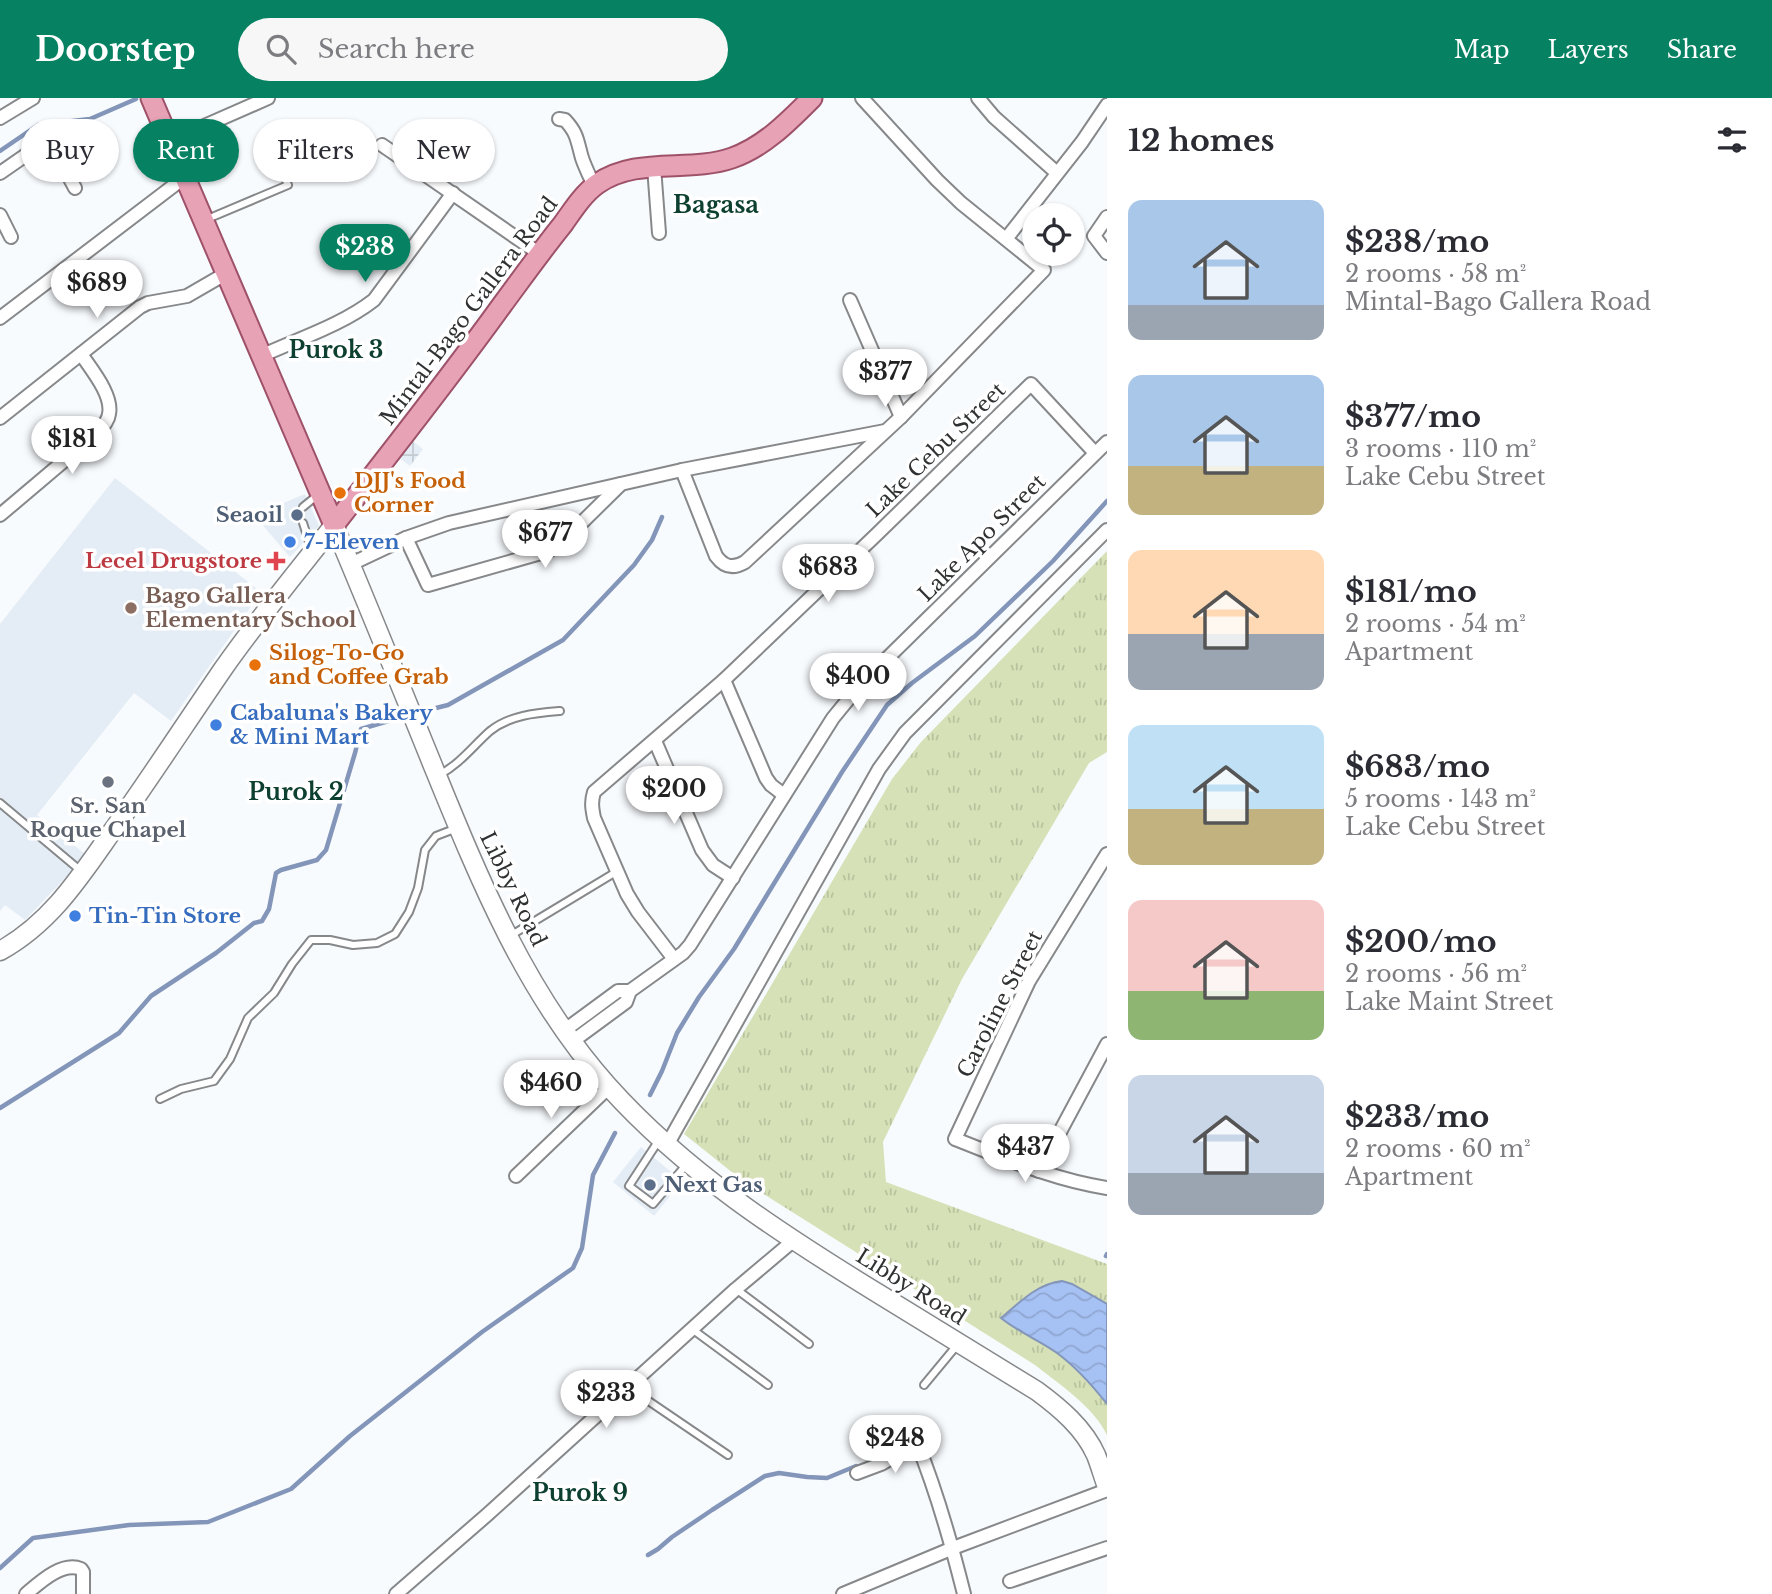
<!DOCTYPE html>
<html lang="en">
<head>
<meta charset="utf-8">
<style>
  :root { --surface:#fff; --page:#f7f7f7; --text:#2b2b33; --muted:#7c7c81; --accent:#068161 }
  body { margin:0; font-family:"Libre Baskerville",serif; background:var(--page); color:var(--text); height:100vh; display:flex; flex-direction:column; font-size:26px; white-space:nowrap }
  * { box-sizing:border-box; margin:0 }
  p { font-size:23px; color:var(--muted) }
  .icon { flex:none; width:38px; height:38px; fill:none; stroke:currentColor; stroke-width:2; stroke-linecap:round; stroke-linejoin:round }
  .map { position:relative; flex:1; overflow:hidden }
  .side { display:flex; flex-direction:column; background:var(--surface); width:665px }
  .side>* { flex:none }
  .top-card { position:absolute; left:21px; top:21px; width:665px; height:63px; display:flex; gap:14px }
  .fabs { position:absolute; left:1022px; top:105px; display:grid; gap:14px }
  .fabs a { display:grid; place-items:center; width:63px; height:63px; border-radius:50%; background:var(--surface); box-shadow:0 2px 5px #0004; font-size:35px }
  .price { position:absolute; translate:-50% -60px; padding:0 16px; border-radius:24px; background:#fff; color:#222; font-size:23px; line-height:46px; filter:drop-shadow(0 2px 4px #0008) }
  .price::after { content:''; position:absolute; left:50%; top:42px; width:21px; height:16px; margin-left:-10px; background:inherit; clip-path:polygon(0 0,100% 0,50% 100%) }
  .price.on { background:var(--accent); color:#fff }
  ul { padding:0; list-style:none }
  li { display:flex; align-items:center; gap:21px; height:175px; padding:0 21px }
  li span { display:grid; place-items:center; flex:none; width:196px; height:140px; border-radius:14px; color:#555 }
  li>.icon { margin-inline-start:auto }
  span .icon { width:84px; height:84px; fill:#fffc; stroke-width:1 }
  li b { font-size:30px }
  h2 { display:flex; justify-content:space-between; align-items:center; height:84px; padding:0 21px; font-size:30px }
  .tag { padding:0 24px; border-radius:32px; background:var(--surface); box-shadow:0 2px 5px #0004; font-size:24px; line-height:63px }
  .tag.on { background:var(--accent); color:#fff }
  header { display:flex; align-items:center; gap:42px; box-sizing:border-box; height:98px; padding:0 35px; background:var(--accent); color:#fff }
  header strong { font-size:33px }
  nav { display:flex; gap:38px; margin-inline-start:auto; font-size:24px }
  .search { width:490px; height:63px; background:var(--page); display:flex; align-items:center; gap:18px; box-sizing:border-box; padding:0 24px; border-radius:38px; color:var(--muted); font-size:26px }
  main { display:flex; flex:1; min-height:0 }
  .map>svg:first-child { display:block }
  .built { fill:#e4edf5 }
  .industrial { fill:url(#industrial-grid) }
  .grass { fill:url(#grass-tufts) }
  .water { fill:url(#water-waves); stroke:#8396b9; stroke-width:2 }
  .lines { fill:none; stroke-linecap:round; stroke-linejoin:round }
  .stream { stroke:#8396b9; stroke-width:4.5 }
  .lane-casing { stroke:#86888a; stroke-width:10 }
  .street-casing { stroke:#86888a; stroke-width:16 }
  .secondary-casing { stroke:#86888a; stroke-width:21 }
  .primary-casing { stroke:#9e5269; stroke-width:23 }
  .lane { stroke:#fff; stroke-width:6 }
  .street { stroke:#fff; stroke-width:12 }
  .secondary { stroke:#fff; stroke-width:18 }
  .primary { stroke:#e8a2b6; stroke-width:19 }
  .food-dot { fill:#e8710a; stroke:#fff; stroke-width:2.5 }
  .service-dot { fill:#5c6f8a; stroke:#fff; stroke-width:2.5 }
  .shop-dot { fill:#3f7fe0; stroke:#fff; stroke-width:2.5 }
  .health-dot { fill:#e0444e; stroke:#fff; stroke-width:2.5 }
  .education-dot { fill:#8d6e63; stroke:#fff; stroke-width:2.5 }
  .worship-dot { fill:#6b7280; stroke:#fff; stroke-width:2.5 }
  .labels { text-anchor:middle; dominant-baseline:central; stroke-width:7; stroke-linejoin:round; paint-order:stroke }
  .street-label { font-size:21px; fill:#303132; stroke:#fff }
  .food-label { font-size:21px; font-weight:bold; fill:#c56008; stroke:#fff; text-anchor:start }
  .service-label { font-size:21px; font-weight:bold; fill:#4e5e75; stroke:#fff; text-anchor:end }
  .shop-label { font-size:21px; font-weight:bold; fill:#366cbe; stroke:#fff; text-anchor:start }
  .health-label { font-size:21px; font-weight:bold; fill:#be3a42; stroke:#fff; text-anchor:end }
  .education-label { font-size:21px; font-weight:bold; fill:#785e54; stroke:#fff; text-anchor:start }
  .worship-label { font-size:21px; font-weight:bold; fill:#5b616d; stroke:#fff }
  .neighbourhood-label { font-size:23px; font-weight:bold; fill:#0d4030; stroke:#fff }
  .quarter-label { font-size:24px; font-weight:bold; fill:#0d4030; stroke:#fff }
</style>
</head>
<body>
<header>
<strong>Doorstep</strong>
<div class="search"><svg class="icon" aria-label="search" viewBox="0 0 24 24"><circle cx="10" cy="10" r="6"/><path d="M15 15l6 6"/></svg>Search here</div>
<nav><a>Map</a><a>Layers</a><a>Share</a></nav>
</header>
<main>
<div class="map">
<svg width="1107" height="1496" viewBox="0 0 1107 1496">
  <defs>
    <pattern id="industrial-grid" width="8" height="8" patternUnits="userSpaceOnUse" patternTransform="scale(1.75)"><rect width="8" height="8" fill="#e4edf5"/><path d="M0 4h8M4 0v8" fill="none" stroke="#c4ccd2"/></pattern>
    <pattern id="grass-tufts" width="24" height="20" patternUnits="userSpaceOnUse" patternTransform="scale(1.75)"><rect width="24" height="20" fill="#d6e1b7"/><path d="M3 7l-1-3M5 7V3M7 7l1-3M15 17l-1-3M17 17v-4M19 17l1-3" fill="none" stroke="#b8c29e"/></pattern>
    <pattern id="water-waves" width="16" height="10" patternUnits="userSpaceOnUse" patternTransform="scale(1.75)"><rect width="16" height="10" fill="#a6c1f3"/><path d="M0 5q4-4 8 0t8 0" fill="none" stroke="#8fa6d1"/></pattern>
  </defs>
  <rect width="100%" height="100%" fill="#f8fbfe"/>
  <!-- built -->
  <g class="built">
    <path d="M115 380 261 494 171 623 134 595 37 717 85 756 76 769 25 822 5 807 0 813V526Z"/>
    <path d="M305 396 319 428 290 459 254 417Z"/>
    <path d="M641 1049 682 1083 654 1118 613 1084Z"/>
  </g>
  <!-- industrial -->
  <path class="industrial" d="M411 342 423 351 410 368 398 359Z"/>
  <!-- grass -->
  <path class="grass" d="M1107 453V654L1089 665 962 881 883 1044 886 1084 1107 1166V1337C1093 1308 1060 1287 1035 1267L743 1083 684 1036 892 681 921 644Z"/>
  <!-- water -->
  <path class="water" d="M1062 1183 1072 1186 1107 1206V1306C1092 1287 1076 1269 1057 1255 1039 1242 1018 1234 1001 1220 1020 1204 1037 1186 1062 1183Z"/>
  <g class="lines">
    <!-- stream -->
    <g class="stream">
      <path d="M0 53 38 27 90 21 136 1"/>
      <path d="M432 611 448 607 563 542 634 467 652 442 662 419"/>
      <path d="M650 997 662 973 677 935 699 899 734 851 842 674 887 607 912 585 975 538 1053 463 1107 403"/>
      <path d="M0 1010 119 935 151 898 216 855 254 825 262 823 269 811 276 775 281 772 317 762 326 752 355 655 361 631 392 622"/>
      <path d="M1106 1158 1107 1156"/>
      <path d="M648 1457 658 1451 672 1439 712 1412 765 1378 779 1375 807 1379 827 1380 856 1368"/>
      <path d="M0 1470 33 1440 129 1427 208 1424 291 1391 350 1338 482 1234 573 1170 582 1150 593 1077 615 1035"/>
    </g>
    <!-- lane casing -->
    <g class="lane-casing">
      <g id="lane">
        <path d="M205 122 288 87 281 71"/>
        <path d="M303 409 319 396"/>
        <path d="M303 425 311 450"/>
        <path d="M439 677C460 666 473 648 490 633 510 617 536 615 560 613"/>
        <path d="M0 705 81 773"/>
        <path d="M510 838 616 774"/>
        <path d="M160 1001 181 991 214 983 230 961 248 920 274 895 292 866 311 842H330L353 847 377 845 395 836 409 814 418 790 425 752 436 738 457 730"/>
        <path d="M659 1042 629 1088 653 1106 686 1067"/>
        <path d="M736 1191 809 1246"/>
        <path d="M692 1231 768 1287"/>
        <path d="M924 1287 958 1246"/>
        <path d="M628 1289 728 1357"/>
      </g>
    </g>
    <!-- street casing -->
    <g class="street-casing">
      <g id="street">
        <path d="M978 0 994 19 1057 75"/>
        <path d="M0 20 33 0"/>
        <path d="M559 21 565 22C578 36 577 43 582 60 585 69 590 79 594 88"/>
        <path d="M170 43 268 0"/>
        <path d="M382 47 540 156"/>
        <path d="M654 69 659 135"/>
        <path d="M0 75 49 41 75 90"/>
        <path d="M0 117 11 139"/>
        <path d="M1107 119 1094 138 1107 155"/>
        <path d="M1006 141 1082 44 1107 7"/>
        <path d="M850 202 901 319"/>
        <path d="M0 220 185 79"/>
        <path d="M261 258C298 241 342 227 374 202L453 95"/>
        <path d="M0 320 140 209 148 205 187 198 225 176"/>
        <path d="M682 372 716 458C724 469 733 471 745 464L901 319 1044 172 961 105 937 82 862 0"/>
        <path d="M0 417 97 335C102 329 108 324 109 316 113 297 91 271 81 256"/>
        <path d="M406 440 428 487 548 453 559 447 621 386"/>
        <path d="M351 466 406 440 449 425 682 372 885 333"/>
        <path d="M724 582 766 680 771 687 784 697"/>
        <path d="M655 643 702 752 713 767 733 780"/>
        <path d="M1107 756 1029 883 955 1041C1004 1060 1054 1082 1107 1090"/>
        <path d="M674 861 638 814 627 796 594 720C592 710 591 704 594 694L724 582 876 437 1031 286 1095 355"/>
        <path d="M565 932 618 893H630"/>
        <path d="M573 943 626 904 630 893 683 855 690 847 833 620 860 587 1107 344"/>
        <path d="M667 1047 879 671 905 635 1107 432"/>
        <path d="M1039 1073 1107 946"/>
        <path d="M516 1078 609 989"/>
        <path d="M857 1375 881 1366 917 1345C937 1394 951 1444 964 1496"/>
        <path d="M1010 1483 1107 1450"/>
        <path d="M26 1496C39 1485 62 1463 81 1471L83 1474V1496"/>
        <path d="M396 1496 488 1416 736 1191 793 1143"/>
        <path d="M843 1496 953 1450 1107 1392"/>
      </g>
    </g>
    <!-- secondary casing -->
    <g class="secondary-casing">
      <path id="secondary" d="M0 853C54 823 83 774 118 725 154 674 188 622 223 571 258 521 297 474 334 427 367 505 399 584 431 663 478 778 524 894 608 988 685 1074 781 1136 879 1196 932 1228 984 1261 1037 1293 1060 1310 1084 1330 1096 1357 1100 1367 1103 1378 1107 1389"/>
    </g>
    <!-- primary casing -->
    <g class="primary-casing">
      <path id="primary" d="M151 0 334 427C391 354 448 282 502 207 522 180 542 152 563 126 573 112 583 96 597 86 636 58 689 75 732 60 764 49 789 23 812 0"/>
    </g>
    <!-- lane -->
    <use href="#lane" class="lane"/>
    <!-- street -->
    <use href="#street" class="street"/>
    <!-- secondary -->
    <use href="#secondary" class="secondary"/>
    <!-- primary -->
    <use href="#primary" class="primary"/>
  </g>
  <!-- markers -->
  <g class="food-dot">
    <circle cx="340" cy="395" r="7"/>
    <circle cx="255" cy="567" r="7"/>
  </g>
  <g class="service-dot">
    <circle cx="297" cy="417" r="7"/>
    <circle cx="650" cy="1087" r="7"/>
  </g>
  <g class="shop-dot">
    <circle cx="290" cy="444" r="7"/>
    <circle cx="216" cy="627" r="7"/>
    <circle cx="75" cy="818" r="7"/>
  </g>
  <path class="health-dot" d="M272.5 452.5h7v7h7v7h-7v7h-7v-7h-7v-7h7z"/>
  <circle class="education-dot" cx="131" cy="510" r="7"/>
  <circle class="worship-dot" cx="108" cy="684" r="7"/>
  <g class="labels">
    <!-- street labels -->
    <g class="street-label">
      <text transform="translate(469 213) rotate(-53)">Mintal-Bago Gallera Road</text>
      <text transform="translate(936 352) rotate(-44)">Lake Cebu Street</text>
      <text transform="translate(982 440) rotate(-45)">Lake Apo Street</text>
      <text transform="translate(513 791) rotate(64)">Libby Road</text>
      <text transform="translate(1000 906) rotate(-63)">Caroline Street</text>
      <text transform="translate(911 1189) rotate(32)">Libby Road</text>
    </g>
    <!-- food labels -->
    <g class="food-label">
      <text x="354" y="383">DJJ's Food<tspan x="354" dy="24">Corner</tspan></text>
      <text x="269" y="555">Silog-To-Go<tspan x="269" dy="24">and Coffee Grab</tspan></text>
    </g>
    <!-- service labels -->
    <g class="service-label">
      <text x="283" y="417">Seaoil</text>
      <text x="664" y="1087" text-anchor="start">Next Gas</text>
    </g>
    <!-- shop labels -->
    <g class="shop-label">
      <text x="304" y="444">7-Eleven</text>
      <text x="230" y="615">Cabaluna's Bakery<tspan x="230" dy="24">&amp; Mini Mart</tspan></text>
      <text x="89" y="818">Tin-Tin Store</text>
    </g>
    <!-- health labels -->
    <g class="health-label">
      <text x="262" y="463">Lecel Drugstore</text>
    </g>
    <!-- education labels -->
    <g class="education-label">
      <text x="145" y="498">Bago Gallera<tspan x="145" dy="24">Elementary School</tspan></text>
    </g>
    <!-- worship labels -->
    <g class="worship-label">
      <text x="108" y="708">Sr. San<tspan x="108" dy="24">Roque Chapel</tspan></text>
    </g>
    <!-- neighbourhood labels -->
    <g class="neighbourhood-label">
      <text x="336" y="252">Purok 3</text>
      <text x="296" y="694">Purok 2</text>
      <text x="580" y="1395">Purok 9</text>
    </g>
    <!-- quarter labels -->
    <g class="quarter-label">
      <text x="716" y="106">Bagasa</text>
    </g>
  </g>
</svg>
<div class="fabs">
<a><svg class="icon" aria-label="locate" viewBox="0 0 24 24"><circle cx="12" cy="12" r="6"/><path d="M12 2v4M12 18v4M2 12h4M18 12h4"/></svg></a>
</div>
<b class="price on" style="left:365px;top:186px">$238</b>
<b class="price" style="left:97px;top:222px">$689</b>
<b class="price" style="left:885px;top:311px">$377</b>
<b class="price" style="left:72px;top:378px">$181</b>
<b class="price" style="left:545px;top:472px">$677</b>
<b class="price" style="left:828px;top:506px">$683</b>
<b class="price" style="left:858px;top:615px">$400</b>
<b class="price" style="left:674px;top:728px">$200</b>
<b class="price" style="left:551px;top:1022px">$460</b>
<b class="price" style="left:1025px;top:1086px">$437</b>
<b class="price" style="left:606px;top:1332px">$233</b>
<b class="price" style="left:895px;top:1377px">$248</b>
<div class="top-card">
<a class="tag">Buy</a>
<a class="tag on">Rent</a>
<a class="tag">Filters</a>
<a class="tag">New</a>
</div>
</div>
<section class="side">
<h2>12 homes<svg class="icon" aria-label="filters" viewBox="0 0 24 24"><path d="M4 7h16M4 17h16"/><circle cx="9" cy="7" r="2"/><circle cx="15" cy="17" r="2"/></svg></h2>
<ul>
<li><span style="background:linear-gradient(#a9c7e8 75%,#9aa5b1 0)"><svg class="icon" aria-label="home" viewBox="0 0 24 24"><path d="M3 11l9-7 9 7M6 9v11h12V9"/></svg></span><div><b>$238/mo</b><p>2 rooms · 58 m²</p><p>Mintal-Bago Gallera Road</p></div></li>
<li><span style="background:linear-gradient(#a9c7e8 65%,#c2b280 0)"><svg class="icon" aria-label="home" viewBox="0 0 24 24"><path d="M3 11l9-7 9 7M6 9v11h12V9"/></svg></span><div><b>$377/mo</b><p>3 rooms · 110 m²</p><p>Lake Cebu Street</p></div></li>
<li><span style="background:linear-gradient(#ffd9b3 60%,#9aa5b1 0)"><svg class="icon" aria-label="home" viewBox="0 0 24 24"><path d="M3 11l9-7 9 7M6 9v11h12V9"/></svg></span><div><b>$181/mo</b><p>2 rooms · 54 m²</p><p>Apartment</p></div></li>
<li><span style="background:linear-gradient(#bfe0f5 60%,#c2b280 0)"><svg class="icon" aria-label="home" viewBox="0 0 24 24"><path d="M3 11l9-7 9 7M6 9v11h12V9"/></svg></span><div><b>$683/mo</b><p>5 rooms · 143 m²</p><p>Lake Cebu Street</p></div></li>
<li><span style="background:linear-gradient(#f6c9c9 65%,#8fb573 0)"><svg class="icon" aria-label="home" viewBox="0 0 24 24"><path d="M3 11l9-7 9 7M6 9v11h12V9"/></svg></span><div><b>$200/mo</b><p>2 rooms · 56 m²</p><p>Lake Maint Street</p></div></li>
<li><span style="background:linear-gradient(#c9d6e8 70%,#9aa5b1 0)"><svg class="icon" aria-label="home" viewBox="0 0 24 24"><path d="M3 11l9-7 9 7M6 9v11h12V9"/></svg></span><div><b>$233/mo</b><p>2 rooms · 60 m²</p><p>Apartment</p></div></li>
</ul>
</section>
</main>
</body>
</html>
